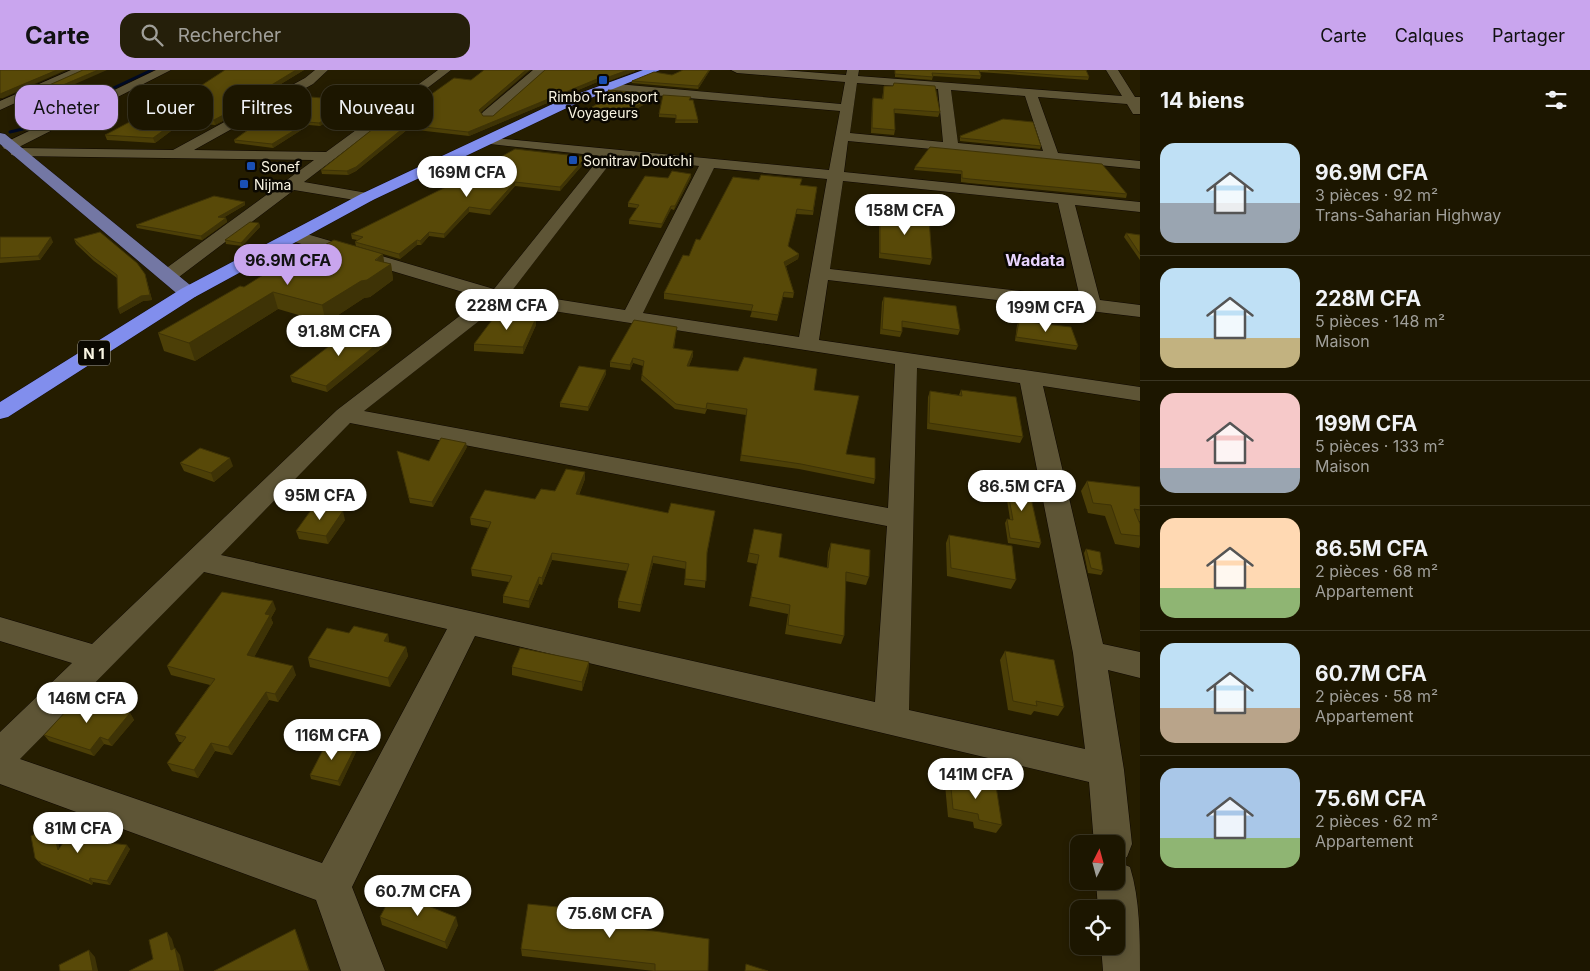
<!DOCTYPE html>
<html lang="fr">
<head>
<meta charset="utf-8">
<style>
  :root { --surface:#1c1600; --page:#251f0a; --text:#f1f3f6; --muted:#a09f99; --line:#3a3522; --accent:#c9a5ee }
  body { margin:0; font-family:Inter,sans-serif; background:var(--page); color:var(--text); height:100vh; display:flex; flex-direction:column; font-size:19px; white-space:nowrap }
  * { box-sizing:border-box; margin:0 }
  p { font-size:16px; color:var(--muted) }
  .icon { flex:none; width:28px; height:28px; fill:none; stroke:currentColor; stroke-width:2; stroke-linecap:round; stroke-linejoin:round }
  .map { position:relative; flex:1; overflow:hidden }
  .details { display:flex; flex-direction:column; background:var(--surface); width:450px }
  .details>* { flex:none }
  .top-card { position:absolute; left:15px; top:15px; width:475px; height:45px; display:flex; gap:10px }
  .needle { width:32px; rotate:6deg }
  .fabs { position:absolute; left:1070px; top:765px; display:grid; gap:10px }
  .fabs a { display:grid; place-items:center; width:55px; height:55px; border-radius:10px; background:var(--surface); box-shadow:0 2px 8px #0003,0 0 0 1px var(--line); font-size:25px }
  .price { position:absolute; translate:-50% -42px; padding:0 11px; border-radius:18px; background:#fff; color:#222; font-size:16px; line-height:32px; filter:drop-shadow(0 1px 2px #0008) }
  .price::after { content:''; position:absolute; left:50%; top:30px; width:15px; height:11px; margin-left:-8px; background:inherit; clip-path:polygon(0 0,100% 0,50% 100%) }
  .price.on { background:var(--accent); color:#111 }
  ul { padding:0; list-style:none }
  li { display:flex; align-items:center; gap:15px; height:125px; padding:0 20px }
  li+li { border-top:1px solid var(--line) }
  li span { display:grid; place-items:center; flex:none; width:140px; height:100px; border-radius:15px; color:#555 }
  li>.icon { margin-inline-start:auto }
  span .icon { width:60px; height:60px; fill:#fffc; stroke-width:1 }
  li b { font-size:21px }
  h2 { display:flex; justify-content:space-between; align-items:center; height:60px; padding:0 20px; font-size:21px }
  .chip { padding:0 18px; border-radius:15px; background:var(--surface); box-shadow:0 2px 8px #0003,0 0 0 1px var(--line); font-size:18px; line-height:45px }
  .chip.on { background:var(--accent); color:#111 }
  header { display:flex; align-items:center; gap:30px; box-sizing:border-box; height:70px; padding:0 25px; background:var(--accent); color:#111 }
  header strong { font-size:24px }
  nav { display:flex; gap:28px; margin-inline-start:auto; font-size:18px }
  .search { width:350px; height:45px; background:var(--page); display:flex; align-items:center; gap:12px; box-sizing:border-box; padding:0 18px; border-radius:15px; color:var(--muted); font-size:19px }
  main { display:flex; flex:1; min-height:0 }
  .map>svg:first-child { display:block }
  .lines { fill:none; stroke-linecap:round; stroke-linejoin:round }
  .stream { stroke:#000a24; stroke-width:3 }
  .minor-casing { stroke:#0e0700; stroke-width:1 }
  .major-casing { stroke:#0e0700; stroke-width:1 }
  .highway-casing { stroke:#0e0700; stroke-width:1 }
  .minor { fill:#5e5536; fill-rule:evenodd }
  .major { fill:#7377a4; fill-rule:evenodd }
  .highway { fill:#818eed; fill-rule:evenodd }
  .wall { fill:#4c3f07 }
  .shaded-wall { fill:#3e3306 }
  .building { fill:#584908; stroke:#3e3306 }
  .transit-dot { fill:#1a4fb4; stroke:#0b0801; stroke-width:2 }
  .labels { text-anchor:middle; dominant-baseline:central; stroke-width:5; stroke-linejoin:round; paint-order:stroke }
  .far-poi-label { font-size:14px; fill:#f9f4e2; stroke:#0b0801; text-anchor:start }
  .shield { fill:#0b0801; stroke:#b2ad9e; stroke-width:1 }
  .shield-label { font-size:15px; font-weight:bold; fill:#f9f4e2 }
  .far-quarter-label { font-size:16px; font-weight:bold; fill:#e8d4fe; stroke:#0b0801 }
</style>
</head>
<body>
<header>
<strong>Carte</strong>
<div class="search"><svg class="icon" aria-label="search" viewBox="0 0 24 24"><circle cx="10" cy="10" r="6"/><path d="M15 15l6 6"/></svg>Rechercher</div>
<nav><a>Carte</a><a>Calques</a><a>Partager</a></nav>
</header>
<main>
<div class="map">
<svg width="1140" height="901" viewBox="0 0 1140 901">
  <rect width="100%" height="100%" fill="#251d00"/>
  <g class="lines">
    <!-- stream -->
    <path class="stream" d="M10 62 31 57 152 0"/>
    <!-- minor casing -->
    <g class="minor-casing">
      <g id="minor">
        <path d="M71 0H87L0 40V31Z"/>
        <path d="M156 0H171L17 78 173 80 305 8 315 0H328L313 14 194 80 326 82 438 0H451L304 112 373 124 375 127 373 130 367 132 294 120 175 210H161L159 206 161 202 314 90 16 86 11 85 10 80 4 79 2 76 4 73Z"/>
        <path d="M533 0H546L493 48H483L481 45 483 42Z"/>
        <path d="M731 0H783L846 5 847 0H859L858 6 1122 26 1106 0H1118L1135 27H1140V44H1133L1127 34 1038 27 1058 83 1140 91V99L848 71 844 102 1140 132V142L1075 135 1100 230 1140 235V247L828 210 819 270 1140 317V331L1043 316 1103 574 1140 582V608L1108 600 1124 700 1132 774 1127 787 1116 791V774H1094L1089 712 475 566 352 817 385 901H341L316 830 0 714V662L72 593 0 571V547L92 574 337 340 483 228 288 170 285 166 288 162H300L494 219 601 86 490 74 483 70 485 67 829 100 840 41 606 21 600 17 606 13 841 34 845 12 737 3ZM857 13 938 19 943 72 850 63ZM951 20 1025 26 1043 81 958 73ZM615 87 699 96 625 240 511 222ZM714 98 827 109 799 267 643 243ZM843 111 1058 133 1080 228 830 199ZM502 233 895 294 888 438 364 341ZM917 298 1020 313 1073 583 1085 679 909 640ZM350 353 887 456 875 632 221 485ZM204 502 447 559 322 793 20 689Z"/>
        <path d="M1116 791 1130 797C1140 829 1140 867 1140 901H1103L1101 876H1116V839H1098L1096 811H1116Z"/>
      </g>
    </g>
    <!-- major casing -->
    <g class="major-casing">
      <path id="major" d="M0 63 5 64 195 219 198 223 195 227H181L0 74Z"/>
    </g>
    <!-- highway casing -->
    <g class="highway-casing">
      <path id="highway" d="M643 0H660L571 36 373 130 195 227 8 347 0 349V332L181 219 361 124 561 30Z"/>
    </g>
    <!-- minor -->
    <use href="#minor" class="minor"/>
    <!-- major -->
    <use href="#major" class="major"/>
    <!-- highway -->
    <use href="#highway" class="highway"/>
  </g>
  <!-- wall -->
  <g class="wall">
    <path d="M83 0 50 25 40 24 38 20Z"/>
    <path d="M225 0H304L266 23 267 27 215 55 183 52 155 73 107 70 105 65 179 30Z"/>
    <path d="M545 0H635V1L603 13 602 10 469 66 408 59 356 101 348 105 322 104 321 100 407 32 481 43 483 46H493Z"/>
    <path d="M683 0H710L698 19 632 13V11L672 5Z"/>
    <path d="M895 0H1086L1089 7 1088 10 979 2 981 6 980 9 933 6 932 10 895 7Z"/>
    <path d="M884 16 940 42 938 47 894 43 895 60 894 65 871 63 872 33 873 28 882 29Z"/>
    <path d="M608 20 657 27 624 46 592 40V37L610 27 608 23Z"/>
    <path d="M691 30 698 50V53H675L676 48 659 47V44Z"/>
    <path d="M355 34 320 56 309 55 273 78 235 73 234 70 250 58 239 57V53Z"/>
    <path d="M960 66 1041 76 1040 79 960 71Z"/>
    <path d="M930 77 1127 124 1126 128 969 113 961 112V104L914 100 915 97Z"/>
    <path d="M586 91 560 121 515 116 490 145 469 142 444 168 429 166 421 175H417L400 189 356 176 355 172 357 170 352 169 351 164 456 112Z"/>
    <path d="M691 104V107L674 140 671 139 661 158 629 154V150L637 138 628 137V133L668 108Z"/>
    <path d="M801 115 817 117 813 145 796 144 788 177 799 184 798 189 786 196 794 223 793 228 783 227 777 251 750 247 752 241 664 229V223L700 170Z"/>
    <path d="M245 132V135L223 148H226L227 152 202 170 137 158 136 155Z"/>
    <path d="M880 144 932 189 930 195 879 188V149Z"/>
    <path d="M259 153 260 157 242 176 226 174 225 170Z"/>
    <path d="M1126 163 1140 165V190L1124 167Z"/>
    <path d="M0 167 53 172 40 190 0 193Z"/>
    <path d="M74 169 145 204 152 230 143 231 120 244 117 208 94 191 76 174Z"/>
    <path d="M304 186 384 192 391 194 393 210 370 227 364 228 326 253 278 239 195 291 164 281 158 263 244 217Z"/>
    <path d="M884 227 960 260 958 265 902 257V262L900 267 880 264 882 232Z"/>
    <path d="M536 248V255L523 284 474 281V274Z"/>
    <path d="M1019 251 1078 276 1076 280 1015 271 1017 255Z"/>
    <path d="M676 262 674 278 693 286 689 296 814 320 846 384 875 409 874 414 799 399 740 391 746 345 707 339 705 344 675 339 641 310 643 296 633 293 630 300 610 297V292Z"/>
    <path d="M387 266 388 273 327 322 292 312 290 306Z"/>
    <path d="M606 300V304L588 341 560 337V333Z"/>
    <path d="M961 320 1023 367 1020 373 927 359 928 327 930 321 959 325Z"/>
    <path d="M467 377 433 437 410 433 398 385 429 391Z"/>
    <path d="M180 393 233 396 214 412 184 401Z"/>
    <path d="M585 402V409L579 425 668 443 715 441 707 484 705 518 684 515 686 499 653 493 640 542 618 538V531L627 501 552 490 542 515 539 514 529 538 503 533V526L509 512 472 506 471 499 488 458 471 455 470 448 535 429 555 421Z"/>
    <path d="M1005 406 1041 473 1039 478 1008 473 1005 453 1007 449H1010L1004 411Z"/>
    <path d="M1087 411 1140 417V451H1139L1140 454V475L1139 478 1115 474 1105 446 1088 443 1081 421Z"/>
    <path d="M345 450 328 474 299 469 296 461Z"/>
    <path d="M754 459 779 487 827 498 828 482 831 473 869 507 866 515 845 511 844 566 841 574 785 564 788 544 749 536 757 494 747 492Z"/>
    <path d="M949 465 1016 510 1011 519 947 506 946 473Z"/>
    <path d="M1086 479 1103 501 1101 505 1088 503 1084 483Z"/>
    <path d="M276 539 271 548 273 553 254 587 296 605 278 632 269 630 232 685 215 681 198 708 172 701 167 693 182 672H179L175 664 210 615 171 605 167 596Z"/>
    <path d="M349 563 388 564 389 573 406 577 408 586 390 617 310 597 308 588Z"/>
    <path d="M1005 581 1064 637 1058 646 1034 641 1031 645 1008 640 1000 590Z"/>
    <path d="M589 592 588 601 582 621 512 605V597Z"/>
    <path d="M130 643 134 650 112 676 104 674 94 686 49 671 44 665Z"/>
    <path d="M355 678 356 682 340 716 311 709 310 705Z"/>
    <path d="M950 707 1002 755 996 763 974 758 973 752 948 747 945 715Z"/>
    <path d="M52 756 55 760 59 778 100 770 99 771 130 779 110 815 93 812 92 815 42 795 35 788Z"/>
    <path d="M380 847 458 855 447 879 382 855Z"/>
    <path d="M626 857 708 901H654L522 886 521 879Z"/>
  </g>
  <!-- shaded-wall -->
  <g class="shaded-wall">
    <path d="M57 0H66L3 28H0V24Z"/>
    <path d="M98 0H107L50 25 49 21Z"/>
    <path d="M296 0H304L266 23 267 27 215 55 214 50Z"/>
    <path d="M526 0H530L479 44V40Z"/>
    <path d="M628 0H635V1L603 13V9Z"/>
    <path d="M709 0H710L698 19V16Z"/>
    <path d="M602 7V10L469 66 468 62Z"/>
    <path d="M658 24 657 27 624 46V43Z"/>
    <path d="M354 31 355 34 320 56 319 53Z"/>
    <path d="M182 47 183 52 155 73 153 68Z"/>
    <path d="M308 52 309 55 273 78 272 74Z"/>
    <path d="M407 55 408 59 356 101 348 105 347 101Z"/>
    <path d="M586 87V91L560 121V117Z"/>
    <path d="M691 104V107L674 140 675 136Z"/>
    <path d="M515 112V116L490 145V140Z"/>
    <path d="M245 132V135L219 150 218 147Z"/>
    <path d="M671 136V139L661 158 662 154Z"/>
    <path d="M469 137V142L444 168V164Z"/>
    <path d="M226 148 227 152 202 170 201 166Z"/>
    <path d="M259 153 260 157 242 176 241 173Z"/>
    <path d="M429 162V166L421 175 420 171Z"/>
    <path d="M51 167 53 172 40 190 38 186Z"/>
    <path d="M417 170V175L400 189 399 184Z"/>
    <path d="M383 184 385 198 391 194 393 210 370 227 364 228 326 253 322 235Z"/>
    <path d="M799 184 798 189 783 197 784 192Z"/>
    <path d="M145 204 152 230 143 231 120 244 118 239 141 226Z"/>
    <path d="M273 222 278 239 195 291 189 273Z"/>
    <path d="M536 248V255L523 284V277Z"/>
    <path d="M387 266 388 273 327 322 326 316Z"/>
    <path d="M693 281V286L687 301V296Z"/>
    <path d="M633 288V293L630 300V295Z"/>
    <path d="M606 300V304L588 341V337Z"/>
    <path d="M466 373 467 377 433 437 432 432Z"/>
    <path d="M230 388 233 396 214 412 211 403Z"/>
    <path d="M585 402V409L576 431V424Z"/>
    <path d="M343 441 345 450 328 474 326 466Z"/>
    <path d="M552 483V490L542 515V508Z"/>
    <path d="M653 486V493L640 542 641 535Z"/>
    <path d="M539 507V514L529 538V531Z"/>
    <path d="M273 531 276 539 271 548 273 553 251 593 247 585 265 544Z"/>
    <path d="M388 564 389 573 384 571Z"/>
    <path d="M406 577 408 586 390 617 388 608Z"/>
    <path d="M589 592 588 601 582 621V612Z"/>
    <path d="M293 596 296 605 278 632 275 624Z"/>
    <path d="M266 622 269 630 232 685 228 677Z"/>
    <path d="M130 643 134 650 112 676 108 670Z"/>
    <path d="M100 667 104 674 94 686 90 680Z"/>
    <path d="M211 673 215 681 198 708 194 700Z"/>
    <path d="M355 678 356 682 340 716 338 711Z"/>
    <path d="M52 756 55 760 61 784 58 780Z"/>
    <path d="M97 766 100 770 97 775 94 771Z"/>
    <path d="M127 775 130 779 110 815 107 811Z"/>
    <path d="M90 808 93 812 92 815 89 811Z"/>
    <path d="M456 847 458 855 447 879 445 872Z"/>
    <path d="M295 859 298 866 310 901H309Z"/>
    <path d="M167 862 172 869 177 887 171 880Z"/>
    <path d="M175 878 180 885 184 901H180Z"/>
    <path d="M89 880 95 887 98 901H93Z"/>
  </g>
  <!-- building -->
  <g class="building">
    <path d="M0 0H57L0 24Z"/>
    <path d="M83 0H98L49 21 38 20Z"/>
    <path d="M225 0H296L260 22H266L214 50 182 47 153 68 105 65 152 40 179 30Z"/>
    <path d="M484 0H526L479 40 483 46H493L545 0H628L603 9 602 7 468 62 407 55 356 97 347 101 321 100 407 32 419 33 454 8 471 10Z"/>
    <path d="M683 0H709L698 16 632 11 654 2 672 5Z"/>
    <path d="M895 0H979L981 6 932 3 933 7 895 4Z"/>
    <path d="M988 0H1086L1089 7 1066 6Z"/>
    <path d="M894 13 935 16 940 42 894 39 895 60 872 58 873 28 883 29 884 16H893Z"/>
    <path d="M608 20 658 24 624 43 592 37 611 26Z"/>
    <path d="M290 25 354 31 319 53 308 52 272 74 234 70 255 55 239 53Z"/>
    <path d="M663 25 691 27 689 30H693L698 50H676V45L659 44Z"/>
    <path d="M1003 49 1033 52 1041 76 961 68 960 66Z"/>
    <path d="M930 77 1102 94 1127 124 970 109 962 108V101L915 97Z"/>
    <path d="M515 79 586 87 560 117 515 112 490 140 469 137 444 164 429 162 420 171 417 170 399 184 355 172 363 167 351 164 456 112Z"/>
    <path d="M672 101 691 104 675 136H671L662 154 629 150 639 135 628 133 645 106 668 108Z"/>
    <path d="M761 105 802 109 800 115 817 117 813 141 797 139 788 176 799 184 784 192 794 223 784 222 778 245 751 241 753 235 664 223 683 185 689 186 696 169 700 170 733 107 759 110Z"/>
    <path d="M214 126 245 132 218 147 226 148 201 166 136 155Z"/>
    <path d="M880 144 929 149 932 189 880 183Z"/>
    <path d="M250 152 259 153 241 173 225 170Z"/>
    <path d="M100 162 137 193 145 204 150 225 141 226 118 239 117 205 92 186 74 169Z"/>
    <path d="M1126 163 1140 165V184Z"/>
    <path d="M0 167H51L38 186 0 188Z"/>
    <path d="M334 170 383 184 375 190 391 194 367 210 361 211 322 235 273 222 189 273 158 263 240 216 244 217 296 184 304 186Z"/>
    <path d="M884 227 956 236 960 260 902 251V262L882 259Z"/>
    <path d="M498 242 536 248 523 277 474 274Z"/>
    <path d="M634 250 677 257 673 278 693 281 687 296 738 301 744 287 817 299 814 320 859 326 846 384 875 388V409L801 394 741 385 747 339 707 333 706 339 676 334 642 305 644 291 633 288 630 295 610 292Z"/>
    <path d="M1019 251 1071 257 1078 276 1016 267Z"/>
    <path d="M354 257 387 266 326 316 290 306Z"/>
    <path d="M579 296 606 300 588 337 560 333Z"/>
    <path d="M961 320 1016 327 1023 367 929 353 930 321 962 326Z"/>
    <path d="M441 368 466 373 432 432 409 428 397 381 429 391Z"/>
    <path d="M200 378 230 388 211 403 180 393Z"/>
    <path d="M566 399 585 402 576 424 668 443 671 433 715 441 707 482 706 511 685 509 686 492 653 486 641 535 618 531 629 494 552 483 542 508 539 507 529 531 503 526 512 506 471 499 491 452 470 448 485 420 535 429 541 419 555 421Z"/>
    <path d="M1005 406 1027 410 1041 473 1010 468 1007 449 1013 450Z"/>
    <path d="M1087 411 1140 417V440L1134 439 1140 454V466L1121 464 1111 435 1093 433Z"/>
    <path d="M314 436 343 441 326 466 296 461Z"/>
    <path d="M754 459 782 464 779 487 828 498 831 473 870 480 869 507 846 502 844 566 788 555 790 535 751 527 759 485 749 483Z"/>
    <path d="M949 465 1012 476 1016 510 951 498Z"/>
    <path d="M1086 479 1100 482 1103 501 1091 498Z"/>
    <path d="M222 522 273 531 265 544 270 545 247 585 293 596 275 624 266 622 228 677 211 673 194 700 167 693 186 667 175 664 215 609 167 596Z"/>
    <path d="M354 556 388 564 384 571 406 577 388 608 308 588 327 558 349 563Z"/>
    <path d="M520 578 589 592 582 612 512 597Z"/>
    <path d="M1005 581 1054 590 1064 637 1036 631 1037 636 1013 631Z"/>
    <path d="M78 628 130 643 108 670 100 667 90 680 44 665Z"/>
    <path d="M327 672 355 678 338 711 310 705Z"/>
    <path d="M950 707 996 716 1002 755 979 750 978 744 953 739Z"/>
    <path d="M52 756 58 780 73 759 97 766 94 771 127 775 107 811 90 808 89 811 38 791 35 788 31 766Z"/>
    <path d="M393 822 456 847 445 872 380 847Z"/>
    <path d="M528 834 627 844 626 857 709 869 708 901H655V894L521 879Z"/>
    <path d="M295 859 309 901H214Z"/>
    <path d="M167 862 171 880 175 878 180 901H129L153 889 149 870Z"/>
    <path d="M89 880 93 901H60L59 895Z"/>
    <path d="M746 894 768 901H745Z"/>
  </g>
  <!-- markers -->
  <g class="transit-dot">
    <rect x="598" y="5" width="10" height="10" rx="2.5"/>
    <rect x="568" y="85" width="10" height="10" rx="2.5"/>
    <rect x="246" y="91" width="10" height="10" rx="2.5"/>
    <rect x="239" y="109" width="10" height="10" rx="2.5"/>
  </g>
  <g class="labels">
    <!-- far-poi labels -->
    <g class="far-poi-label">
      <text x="603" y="26" text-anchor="middle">Rimbo Transport<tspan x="603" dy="16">Voyageurs</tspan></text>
      <text x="583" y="90">Sonitrav Doutchi</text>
      <text x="261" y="96">Sonef</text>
      <text x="254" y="114">Nijma</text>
    </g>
    <!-- shield labels -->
    <rect class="shield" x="78" y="270.5" width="32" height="25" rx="4"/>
    <g class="shield-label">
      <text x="94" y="283">N 1</text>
    </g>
    <!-- far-quarter labels -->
    <g class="far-quarter-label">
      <text x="1035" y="190">Wadata</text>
    </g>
  </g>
</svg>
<div class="fabs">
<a><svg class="needle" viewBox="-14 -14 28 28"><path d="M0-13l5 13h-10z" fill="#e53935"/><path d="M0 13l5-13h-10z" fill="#a09f99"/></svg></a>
<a><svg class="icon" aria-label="locate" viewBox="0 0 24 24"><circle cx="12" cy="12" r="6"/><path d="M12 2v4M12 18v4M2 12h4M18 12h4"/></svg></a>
</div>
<b class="price" style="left:467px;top:128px">169M CFA</b>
<b class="price" style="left:905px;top:166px">158M CFA</b>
<b class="price on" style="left:288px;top:216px">96.9M CFA</b>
<b class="price" style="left:507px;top:261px">228M CFA</b>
<b class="price" style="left:1046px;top:263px">199M CFA</b>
<b class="price" style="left:339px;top:287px">91.8M CFA</b>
<b class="price" style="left:1022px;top:442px">86.5M CFA</b>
<b class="price" style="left:320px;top:451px">95M CFA</b>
<b class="price" style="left:87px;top:654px">146M CFA</b>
<b class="price" style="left:332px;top:691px">116M CFA</b>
<b class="price" style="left:976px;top:730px">141M CFA</b>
<b class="price" style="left:78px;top:784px">81M CFA</b>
<b class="price" style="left:418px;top:847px">60.7M CFA</b>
<b class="price" style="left:610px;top:869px">75.6M CFA</b>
<div class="top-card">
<a class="chip on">Acheter</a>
<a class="chip">Louer</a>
<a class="chip">Filtres</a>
<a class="chip">Nouveau</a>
</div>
</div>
<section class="details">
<h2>14 biens<svg class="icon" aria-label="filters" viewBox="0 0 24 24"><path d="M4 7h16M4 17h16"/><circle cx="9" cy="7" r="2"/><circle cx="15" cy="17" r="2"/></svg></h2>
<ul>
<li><span style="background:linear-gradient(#bfe0f5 60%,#9aa5b1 0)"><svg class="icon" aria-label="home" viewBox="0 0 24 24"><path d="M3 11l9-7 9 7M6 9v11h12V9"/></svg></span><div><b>96.9M CFA</b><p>3 pièces · 92 m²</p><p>Trans-Saharian Highway</p></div></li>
<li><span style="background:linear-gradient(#bfe0f5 70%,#c2b280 0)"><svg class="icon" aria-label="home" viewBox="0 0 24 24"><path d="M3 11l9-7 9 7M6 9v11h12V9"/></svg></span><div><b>228M CFA</b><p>5 pièces · 148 m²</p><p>Maison</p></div></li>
<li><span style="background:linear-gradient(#f6c9c9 75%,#9aa5b1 0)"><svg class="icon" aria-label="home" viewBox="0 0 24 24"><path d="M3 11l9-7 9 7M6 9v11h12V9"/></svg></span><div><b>199M CFA</b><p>5 pièces · 133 m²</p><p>Maison</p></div></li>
<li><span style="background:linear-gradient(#ffd9b3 70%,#8fb573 0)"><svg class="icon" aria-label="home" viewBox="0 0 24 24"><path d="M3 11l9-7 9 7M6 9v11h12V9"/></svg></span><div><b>86.5M CFA</b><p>2 pièces · 68 m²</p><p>Appartement</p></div></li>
<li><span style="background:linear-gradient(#bfe0f5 65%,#b9a48a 0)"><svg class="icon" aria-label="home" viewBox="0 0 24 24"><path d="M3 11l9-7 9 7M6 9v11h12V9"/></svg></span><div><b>60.7M CFA</b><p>2 pièces · 58 m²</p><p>Appartement</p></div></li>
<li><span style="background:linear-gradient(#a9c7e8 70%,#8fb573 0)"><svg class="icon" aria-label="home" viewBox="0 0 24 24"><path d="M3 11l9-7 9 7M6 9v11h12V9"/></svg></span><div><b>75.6M CFA</b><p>2 pièces · 62 m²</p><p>Appartement</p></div></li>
</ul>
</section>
</main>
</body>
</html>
